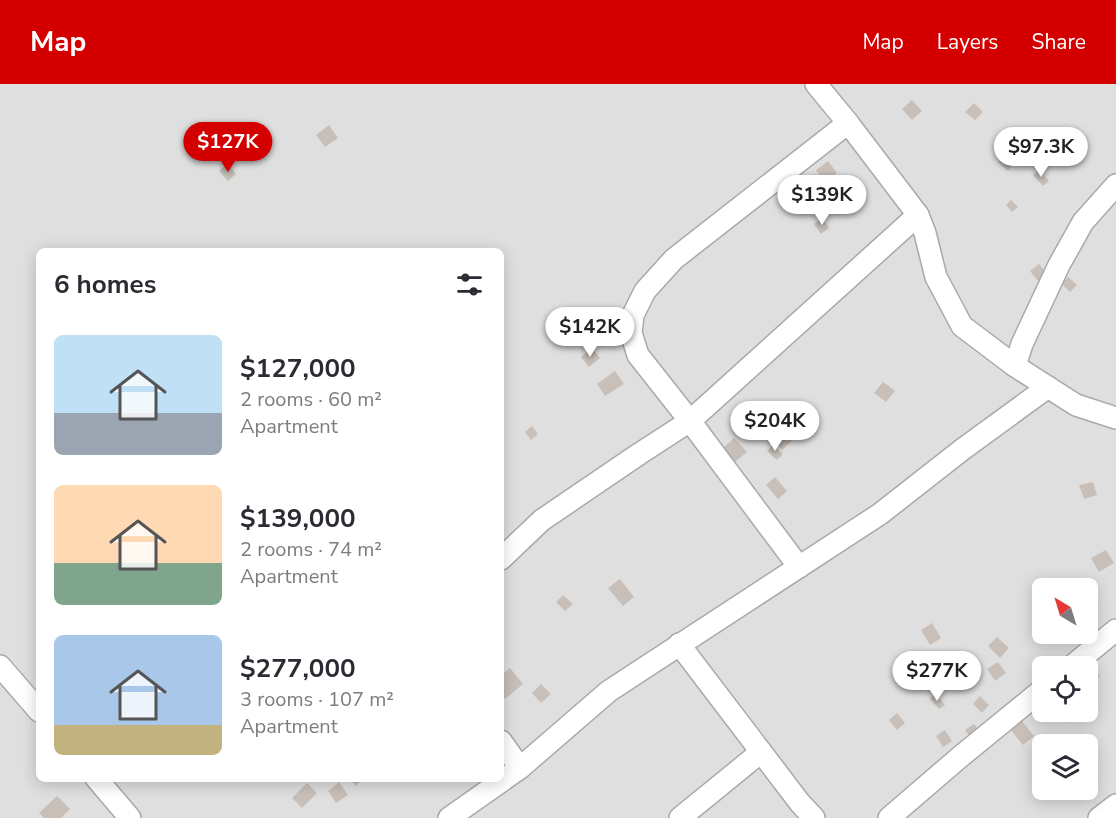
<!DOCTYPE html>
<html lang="en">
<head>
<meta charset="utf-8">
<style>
  :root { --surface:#fff; --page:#f2f2f3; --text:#2b2b33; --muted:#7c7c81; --accent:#d40000 }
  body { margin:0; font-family:"Nunito Sans",sans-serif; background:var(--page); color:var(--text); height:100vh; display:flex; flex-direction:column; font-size:22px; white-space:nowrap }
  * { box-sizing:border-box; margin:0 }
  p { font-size:20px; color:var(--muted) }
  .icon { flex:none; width:33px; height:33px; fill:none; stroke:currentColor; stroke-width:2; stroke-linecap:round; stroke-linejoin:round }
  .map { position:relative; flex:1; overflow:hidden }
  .drawer { position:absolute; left:36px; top:164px; width:468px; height:534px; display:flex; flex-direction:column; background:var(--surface); border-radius:9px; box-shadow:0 3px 15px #0003 }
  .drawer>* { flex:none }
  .needle { width:39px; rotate:322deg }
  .controls { position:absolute; left:1032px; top:494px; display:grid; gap:12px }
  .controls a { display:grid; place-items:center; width:66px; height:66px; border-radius:9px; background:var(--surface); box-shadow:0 3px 15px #0003; font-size:30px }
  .price { position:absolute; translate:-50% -51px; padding:0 14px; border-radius:21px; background:#fff; color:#222; font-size:20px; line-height:39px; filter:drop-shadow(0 2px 3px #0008) }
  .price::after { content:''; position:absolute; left:50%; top:36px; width:18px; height:14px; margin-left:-9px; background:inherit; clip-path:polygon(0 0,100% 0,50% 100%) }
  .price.selected { background:var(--accent); color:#fff }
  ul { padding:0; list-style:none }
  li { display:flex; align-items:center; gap:18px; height:150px; padding:0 18px }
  li span { display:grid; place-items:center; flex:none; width:168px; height:120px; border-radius:9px; color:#555 }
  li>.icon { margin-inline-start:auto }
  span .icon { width:72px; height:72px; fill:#fffc; stroke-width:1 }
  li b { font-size:26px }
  h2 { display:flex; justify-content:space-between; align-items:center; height:72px; padding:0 18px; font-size:26px }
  header { display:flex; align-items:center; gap:36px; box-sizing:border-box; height:84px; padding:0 30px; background:var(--accent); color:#fff }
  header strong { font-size:28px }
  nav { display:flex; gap:33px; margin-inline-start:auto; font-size:21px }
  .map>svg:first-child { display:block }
  .residential { fill:#e0dfdf; fill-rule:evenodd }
  .building { fill:#c7bfb8 }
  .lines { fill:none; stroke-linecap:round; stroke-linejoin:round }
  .minor-casing { stroke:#a9a9a9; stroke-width:24 }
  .minor { stroke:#fff; stroke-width:21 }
</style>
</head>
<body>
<header>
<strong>Map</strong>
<nav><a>Map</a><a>Layers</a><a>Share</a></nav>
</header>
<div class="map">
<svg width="1116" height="734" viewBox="0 0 1116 734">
  <rect width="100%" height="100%" fill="#f2efe9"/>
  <!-- residential -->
  <path class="residential" d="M0 0H1116V734H0ZM39 166H501V694H39ZM1042 504H1088V549H1042ZM1042 582H1088V627H1042ZM1042 660H1088V705H1042Z"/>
  <!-- building -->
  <g class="building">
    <path d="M912 16 922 27 912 36 902 25Z"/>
    <path d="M974 19 983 28 975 36 965 28Z"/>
    <path d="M329 41 338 54 325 63 316 51Z"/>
    <path d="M227 48 237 61 227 69 217 57Z"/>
    <path d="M1007 67 1017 76 1008 87 998 78Z"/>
    <path d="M828 77 837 89 825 98 816 86Z"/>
    <path d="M227 80 236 90 228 97 219 87Z"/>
    <path d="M1039 86 1049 97 1043 102 1033 91Z"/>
    <path d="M793 101 802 111 792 120 783 111Z"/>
    <path d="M1011 116 1018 123 1012 128 1006 121Z"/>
    <path d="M822 134 829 144 821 150 814 140Z"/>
    <path d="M1039 180 1047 190 1038 197 1030 187Z"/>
    <path d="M1068 193 1077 201 1070 208 1062 200Z"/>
    <path d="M592 264 600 274 589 283 581 273Z"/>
    <path d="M615 287 624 300 605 312 597 300Z"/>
    <path d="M883 298 895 307 886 318 874 309Z"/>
    <path d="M770 322 780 333 769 343 759 332Z"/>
    <path d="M755 338 762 351 753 356 746 343Z"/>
    <path d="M532 342 538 350 531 356 525 348Z"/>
    <path d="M783 347 792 357 782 366 773 356Z"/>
    <path d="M734 354 747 368 735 378 723 364Z"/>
    <path d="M773 361 783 370 777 376 767 367Z"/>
    <path d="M775 393 787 407 778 415 766 401Z"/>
    <path d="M1093 398 1097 411 1084 415 1079 401Z"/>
    <path d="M1106 466 1114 479 1099 488 1091 474Z"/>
    <path d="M620 495 634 513 623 522 608 504Z"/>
    <path d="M563 511 573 520 565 527 556 518Z"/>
    <path d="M932 539 941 554 930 561 921 546Z"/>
    <path d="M997 553 1009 564 1000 574 988 562Z"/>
    <path d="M998 578 1006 589 995 597 987 585Z"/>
    <path d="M510 584 523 600 505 615 501 610V591Z"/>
    <path d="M1094 584 1100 593 1091 599 1088 594V588Z"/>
    <path d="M541 600 551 610 541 619 532 609Z"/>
    <path d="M935 610 945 621 939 625 930 615Z"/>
    <path d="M980 612 989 621 982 629 973 620Z"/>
    <path d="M1068 627H1082L1085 629 1081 636Z"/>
    <path d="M897 629 905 639 897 646 889 636Z"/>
    <path d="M1021 636 1034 652 1023 661 1010 645Z"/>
    <path d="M974 640 980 648 971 654 965 646Z"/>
    <path d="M945 646 952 657 943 663 936 652Z"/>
    <path d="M349 694H364L356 702Z"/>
    <path d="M339 698 348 711 336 719 328 707Z"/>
    <path d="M307 699 317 709 302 724 292 714Z"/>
    <path d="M57 712 70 725 61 734H44L39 729Z"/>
  </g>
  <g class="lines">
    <!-- minor casing -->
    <g class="minor-casing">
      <g id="minor">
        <path d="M816 0 848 39 918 131 925 149 936 193 962 242 1015 282 1076 321 1116 334"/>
        <path d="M1015 282 1022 260 1059 181 1083 138 1116 101"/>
        <path d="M501 475 542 436 639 370 690 337 918 131"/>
        <path d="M799 483 690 337 638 271 631 249 633 231 645 207 674 175 848 39"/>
        <path d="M679 560 800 719 814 734"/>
        <path d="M0 582 39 627"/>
        <path d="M1072 582 1116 546"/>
        <path d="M501 657 520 684"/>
        <path d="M96 694 130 734"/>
        <path d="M449 734 520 684 609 607 880 430 963 365 1048 303"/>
        <path d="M680 734 761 668"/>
        <path d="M889 734 960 673 1042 606"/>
        <path d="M1099 734 1116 721"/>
      </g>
    </g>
    <!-- minor -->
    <use href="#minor" class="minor"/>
  </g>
</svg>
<div class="controls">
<a><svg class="needle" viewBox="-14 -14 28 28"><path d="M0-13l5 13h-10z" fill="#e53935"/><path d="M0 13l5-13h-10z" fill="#7c7c81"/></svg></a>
<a><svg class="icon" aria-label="locate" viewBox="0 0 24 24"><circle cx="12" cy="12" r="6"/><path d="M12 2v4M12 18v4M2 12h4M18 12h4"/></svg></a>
<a><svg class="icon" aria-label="layers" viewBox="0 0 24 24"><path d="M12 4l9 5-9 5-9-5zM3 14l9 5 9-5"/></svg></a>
</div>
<b class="price selected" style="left:228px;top:89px">$127K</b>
<b class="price" style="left:1041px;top:94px">$97.3K</b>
<b class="price" style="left:822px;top:142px">$139K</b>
<b class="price" style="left:590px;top:274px">$142K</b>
<b class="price" style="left:775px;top:368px">$204K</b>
<b class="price" style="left:937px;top:618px">$277K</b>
<section class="drawer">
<h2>6 homes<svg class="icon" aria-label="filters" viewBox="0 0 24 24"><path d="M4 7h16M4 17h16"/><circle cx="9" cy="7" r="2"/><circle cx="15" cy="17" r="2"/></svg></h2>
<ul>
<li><span style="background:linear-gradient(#bfe0f5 65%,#9aa5b1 0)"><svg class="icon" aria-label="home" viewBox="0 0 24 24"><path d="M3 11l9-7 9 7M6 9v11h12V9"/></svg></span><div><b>$127,000</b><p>2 rooms · 60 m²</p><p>Apartment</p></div></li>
<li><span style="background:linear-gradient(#ffd9b3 65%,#7fa58c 0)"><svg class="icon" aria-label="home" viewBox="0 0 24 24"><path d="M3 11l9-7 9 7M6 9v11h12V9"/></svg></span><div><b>$139,000</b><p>2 rooms · 74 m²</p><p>Apartment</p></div></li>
<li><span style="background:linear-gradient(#a9c7e8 75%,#c2b280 0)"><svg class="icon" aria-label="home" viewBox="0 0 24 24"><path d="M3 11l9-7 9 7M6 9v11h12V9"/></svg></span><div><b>$277,000</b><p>3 rooms · 107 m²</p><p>Apartment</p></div></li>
</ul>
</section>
</div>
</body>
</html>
